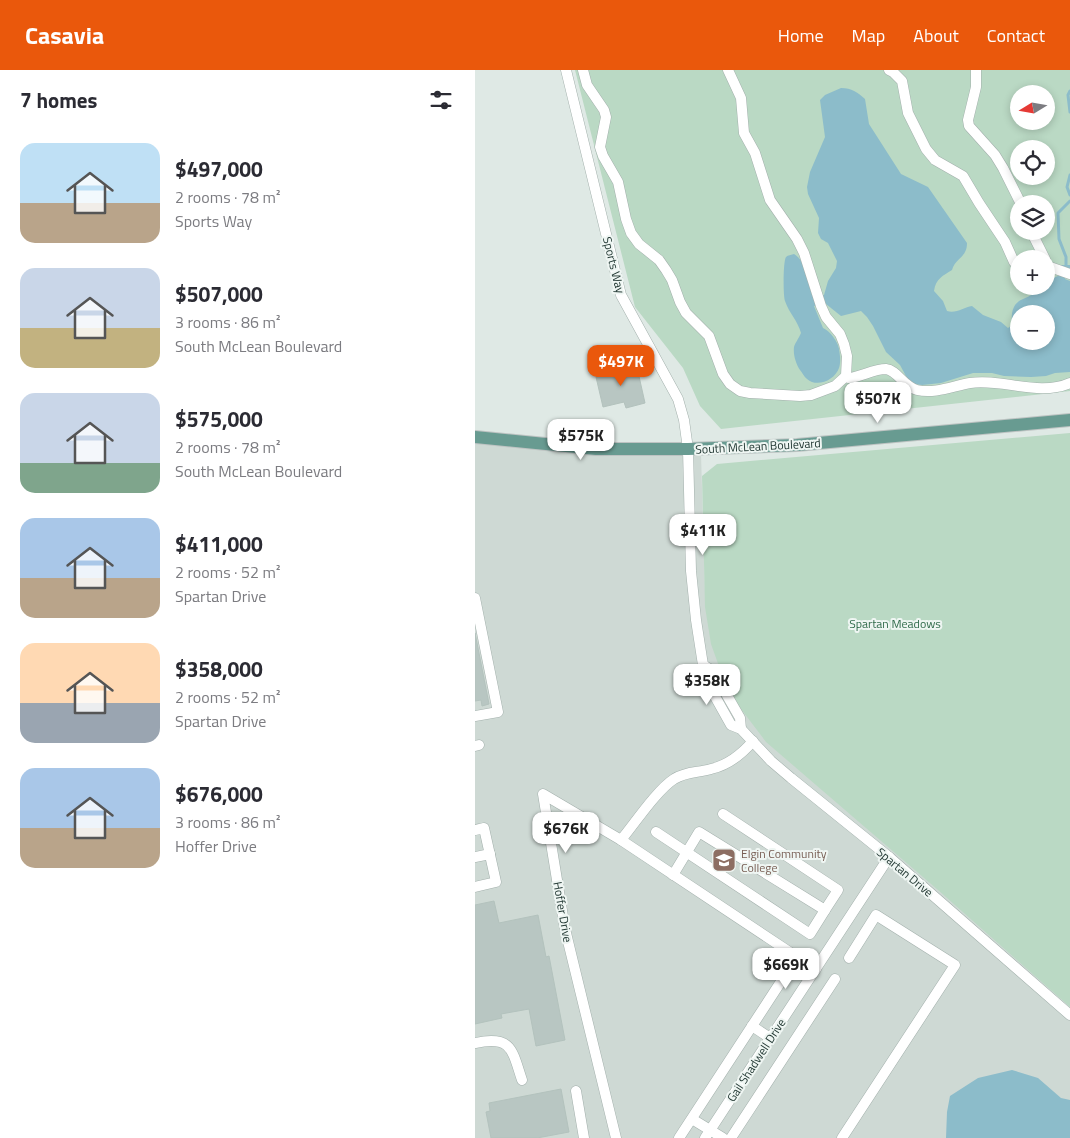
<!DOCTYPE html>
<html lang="en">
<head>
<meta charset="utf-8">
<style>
  :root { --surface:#fff; --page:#f7f7f7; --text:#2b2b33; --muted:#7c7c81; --accent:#ea580c }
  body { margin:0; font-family:"Titillium Web",sans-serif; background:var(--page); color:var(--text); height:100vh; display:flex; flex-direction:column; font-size:19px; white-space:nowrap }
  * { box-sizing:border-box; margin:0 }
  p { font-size:16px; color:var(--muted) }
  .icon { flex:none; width:28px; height:28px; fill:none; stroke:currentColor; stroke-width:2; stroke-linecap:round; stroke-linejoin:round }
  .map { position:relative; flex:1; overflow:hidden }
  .panel { display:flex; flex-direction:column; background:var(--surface); width:475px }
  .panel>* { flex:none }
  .needle { width:32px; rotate:259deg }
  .controls { position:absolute; left:535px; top:15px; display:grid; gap:10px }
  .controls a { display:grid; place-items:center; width:45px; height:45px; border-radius:50%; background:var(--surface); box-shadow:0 2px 8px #0003; font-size:25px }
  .price { position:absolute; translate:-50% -42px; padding:0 11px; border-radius:10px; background:#fff; color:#222; font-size:16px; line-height:32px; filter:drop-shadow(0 1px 2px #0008) }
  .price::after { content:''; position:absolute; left:50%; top:30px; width:15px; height:11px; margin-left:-8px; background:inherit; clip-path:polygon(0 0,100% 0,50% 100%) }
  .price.selected { background:var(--accent); color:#fff }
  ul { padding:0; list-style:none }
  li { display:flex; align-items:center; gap:15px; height:125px; padding:0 20px }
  li span { display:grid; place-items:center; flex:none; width:140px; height:100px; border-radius:15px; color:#555 }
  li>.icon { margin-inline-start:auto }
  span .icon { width:60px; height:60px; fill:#fffc; stroke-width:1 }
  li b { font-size:21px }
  h2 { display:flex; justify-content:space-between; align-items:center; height:60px; padding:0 20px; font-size:21px }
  header { display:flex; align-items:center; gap:30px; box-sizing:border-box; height:70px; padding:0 25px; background:var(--accent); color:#fff }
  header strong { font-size:24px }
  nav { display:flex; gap:28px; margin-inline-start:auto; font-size:18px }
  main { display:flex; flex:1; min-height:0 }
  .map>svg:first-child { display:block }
  .built { fill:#ced9d4 }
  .green { fill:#bad9c4; fill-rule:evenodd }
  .water { fill:#8cbcca; fill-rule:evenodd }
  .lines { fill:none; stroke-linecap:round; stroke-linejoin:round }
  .stream { stroke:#8cbcca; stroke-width:3 }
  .building { fill:#b8c6c2; stroke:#b3c2bd }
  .minor-casing { stroke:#a3b0ac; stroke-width:11 }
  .major-casing { stroke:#bdc3c2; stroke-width:14 }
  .minor { stroke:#fff; stroke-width:10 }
  .major { stroke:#689b91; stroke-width:12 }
  .labels { text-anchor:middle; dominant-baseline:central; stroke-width:4; stroke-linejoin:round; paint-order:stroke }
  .street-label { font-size:12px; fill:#223833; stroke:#eff6f3 }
  .park-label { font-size:12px; fill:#306b4b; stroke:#eff6f3 }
  .education-label { font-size:12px; fill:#785e54; stroke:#eff6f3; text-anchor:start }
</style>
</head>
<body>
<header>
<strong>Casavia</strong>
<nav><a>Home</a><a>Map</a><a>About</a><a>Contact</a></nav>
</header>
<main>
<section class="panel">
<h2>7 homes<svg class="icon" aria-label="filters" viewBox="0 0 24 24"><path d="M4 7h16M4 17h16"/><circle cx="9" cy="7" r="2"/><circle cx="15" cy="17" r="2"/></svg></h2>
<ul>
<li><span style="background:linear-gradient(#bfe0f5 60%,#b9a48a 0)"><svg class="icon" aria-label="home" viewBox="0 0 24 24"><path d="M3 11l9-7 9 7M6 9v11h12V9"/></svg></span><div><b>$497,000</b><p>2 rooms · 78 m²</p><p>Sports Way</p></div></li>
<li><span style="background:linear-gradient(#c9d6e8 60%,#c2b280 0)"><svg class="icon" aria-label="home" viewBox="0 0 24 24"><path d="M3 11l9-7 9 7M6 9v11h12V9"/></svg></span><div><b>$507,000</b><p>3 rooms · 86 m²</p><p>South McLean Boulevard</p></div></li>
<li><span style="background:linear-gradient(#c9d6e8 70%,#7fa58c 0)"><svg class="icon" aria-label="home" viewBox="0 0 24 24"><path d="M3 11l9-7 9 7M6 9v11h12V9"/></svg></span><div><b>$575,000</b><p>2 rooms · 78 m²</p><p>South McLean Boulevard</p></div></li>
<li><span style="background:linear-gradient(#a9c7e8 60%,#b9a48a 0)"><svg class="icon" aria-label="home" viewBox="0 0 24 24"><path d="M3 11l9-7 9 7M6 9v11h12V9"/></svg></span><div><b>$411,000</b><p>2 rooms · 52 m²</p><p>Spartan Drive</p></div></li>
<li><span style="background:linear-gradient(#ffd9b3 60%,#9aa5b1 0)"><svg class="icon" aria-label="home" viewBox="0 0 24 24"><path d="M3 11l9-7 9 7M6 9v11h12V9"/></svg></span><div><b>$358,000</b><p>2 rooms · 52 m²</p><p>Spartan Drive</p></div></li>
<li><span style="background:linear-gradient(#a9c7e8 60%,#b9a48a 0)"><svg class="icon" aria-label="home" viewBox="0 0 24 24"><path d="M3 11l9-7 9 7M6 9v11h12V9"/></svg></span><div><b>$676,000</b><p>3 rooms · 86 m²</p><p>Hoffer Drive</p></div></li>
</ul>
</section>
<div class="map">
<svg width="595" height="1068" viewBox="0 0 595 1068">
  <rect width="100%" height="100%" fill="#dfe9e5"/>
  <!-- built -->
  <path class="built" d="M0 368 226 384 230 521 595 929V1068H0Z"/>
  <!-- green -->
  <g class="green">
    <path d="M100 0H595V321L246 359 225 336 208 298 160 237ZM544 24H571V51H544ZM544 79H571V106H544ZM544 134H571V161H544ZM544 189H571V216H544ZM544 244H571V271H544Z"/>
    <path d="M595 363V937L463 820 291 672 266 639 250 613 236 574 230 537 227 406 242 394Z"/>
  </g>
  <!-- water -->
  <g class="water">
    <path d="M366 18C377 18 382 22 390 29L394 54 426 104 453 117 492 173C492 188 481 187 477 200 468 206 461 208 459 221L468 231 472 241C481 244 489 237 497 236L508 245 526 252 533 258 537 255C534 222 555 234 566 216H571V211L583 206 586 195H595V201L591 202 590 209 595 211V302L580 303 571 306 556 307 529 306 517 303H498L466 313 447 315 439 314 432 308 425 295 411 282 398 256 392 247 386 241 366 246 351 234 339 236 348 258C355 261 363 272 364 279 365 285 366 292 364 298 360 310 342 318 332 309 329 307 327 302 325 300 321 294 318 285 319 277 320 273 324 268 326 263 323 251 314 243 310 231 308 226 308 191 311 187 313 185 316 185 319 184 331 191 334 212 337 225L340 228 349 225 353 211 361 198 362 191 353 173 346 169 343 163 344 148 333 124 332 117 335 102 350 67 345 30 350 25ZM544 244H571V271H544Z"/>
    <path d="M537 1000 563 1008 586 1028 595 1030V1068H471L472 1042 475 1026 503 1008Z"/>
  </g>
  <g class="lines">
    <!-- stream -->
    <g class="stream">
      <path d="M595 21 593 25 595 42"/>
      <path d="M595 105 592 117 595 125"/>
      <path d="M591 197V187L584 169 583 143 595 131"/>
    </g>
  </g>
  <!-- building -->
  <g class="building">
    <path d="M161 293 170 333 151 338 149 332 128 337 121 307 142 302 141 298Z"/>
    <path d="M0 563 14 634 7 636 6 630 0 631Z"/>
    <path d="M19 831 24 853 63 845 71 887 74 886 90 970 61 976 54 939 26 944 27 948 0 954V835Z"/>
    <path d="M86 1019 94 1062 62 1068H16L11 1042 15 1041 14 1033Z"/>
  </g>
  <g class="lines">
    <!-- minor casing -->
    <g class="minor-casing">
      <g id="minor">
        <path d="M91 0 146 225 203 329 209 350 213 379 216 501 221 550 228 595V605L256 655 266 659 296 691 316 708 414 787 595 945"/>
        <path d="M108 0 112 15 129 40 131 47 125 77 128 86 143 112 151 149 156 163 164 174 184 190 191 200 197 210 205 232 211 243 234 266 248 304 255 314 265 321 275 323 325 326 336 325 360 316 371 306 372 286 369 274 365 264 351 247 346 236 329 183 322 169 295 130 280 83 269 63 266 28 253 0"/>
        <path d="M414 0 418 2 427 11 433 43 451 79 460 90 488 106 504 133 530 172 539 192 544 195"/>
        <path d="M501 0V17L493 50 494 56 520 85 528 98 546 134"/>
        <path d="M556 161 570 189"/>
        <path d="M571 198 575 197 595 204"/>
        <path d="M371 306 374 308C386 307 398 299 411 299 422 300 429 317 442 320 460 324 478 316 495 313 527 308 564 327 595 313"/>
        <path d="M0 528 23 642 0 646"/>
        <path d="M228 595 238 601 265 648 266 659"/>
        <path d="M0 676 4 675"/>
        <path d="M248 744 363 820 350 840"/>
        <path d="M0 760 9 758 21 812 0 817"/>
        <path d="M181 762 335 864 350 840 224 762 198 805"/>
        <path d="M146 770 322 887"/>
        <path d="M0 787 15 784"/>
        <path d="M277 956 295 968"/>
        <path d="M0 973C37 965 37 980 47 1010"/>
        <path d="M101 1021 109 1068"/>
        <path d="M217 1049 248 1068"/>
        <path d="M141 1068 90 859 68 724 146 770C160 753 182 720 199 709 212 701 223 703 236 699 253 695 267 684 278 671"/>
        <path d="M204 1068 322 887 341 899"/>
        <path d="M230 1068 414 787"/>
        <path d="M256 1068 360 909"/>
        <path d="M367 1068 480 895 401 845 374 888"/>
      </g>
    </g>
    <!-- major casing -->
    <g class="major-casing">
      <path id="major" d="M0 367 121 379H213L322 375 595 350"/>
    </g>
    <!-- minor -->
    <use href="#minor" class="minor"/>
    <!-- major -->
    <use href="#major" class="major"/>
  </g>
  <!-- icons -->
  <defs>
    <g id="university-square" transform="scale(1.25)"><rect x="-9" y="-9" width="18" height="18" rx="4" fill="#8d6e63" stroke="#eff6f3"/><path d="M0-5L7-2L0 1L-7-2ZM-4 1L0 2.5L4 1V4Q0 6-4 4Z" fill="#fff"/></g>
  </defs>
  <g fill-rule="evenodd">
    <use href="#university-square" x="249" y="790"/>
  </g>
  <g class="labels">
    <!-- street labels -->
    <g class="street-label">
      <text transform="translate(139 195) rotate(76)">Sports Way</text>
      <text transform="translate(283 376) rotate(-3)">South McLean Boulevard</text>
      <text transform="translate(430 802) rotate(40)">Spartan Drive</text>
      <text transform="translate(88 842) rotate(80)">Hoffer Drive</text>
      <text transform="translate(281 990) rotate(-57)">Gail Shadwell Drive</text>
    </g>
    <!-- park labels -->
    <g class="park-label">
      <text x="420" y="553">Spartan Meadows</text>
    </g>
    <!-- education labels -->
    <g class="education-label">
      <text x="266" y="783">Elgin Community<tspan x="266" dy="14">College</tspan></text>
    </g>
  </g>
</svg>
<div class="controls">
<a><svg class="needle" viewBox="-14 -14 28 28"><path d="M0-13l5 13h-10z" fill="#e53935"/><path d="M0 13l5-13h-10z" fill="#7c7c81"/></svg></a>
<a><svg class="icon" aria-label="locate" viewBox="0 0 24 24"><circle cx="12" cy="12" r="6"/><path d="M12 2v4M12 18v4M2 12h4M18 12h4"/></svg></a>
<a><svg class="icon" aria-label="layers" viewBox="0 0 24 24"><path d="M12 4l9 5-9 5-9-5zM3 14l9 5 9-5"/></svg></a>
<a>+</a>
<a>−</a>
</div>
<b class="price selected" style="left:146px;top:317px">$497K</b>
<b class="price" style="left:403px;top:354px">$507K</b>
<b class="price" style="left:106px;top:391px">$575K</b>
<b class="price" style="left:228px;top:486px">$411K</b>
<b class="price" style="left:232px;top:636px">$358K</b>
<b class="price" style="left:91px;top:784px">$676K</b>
<b class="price" style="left:311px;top:920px">$669K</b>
</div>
</main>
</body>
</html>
